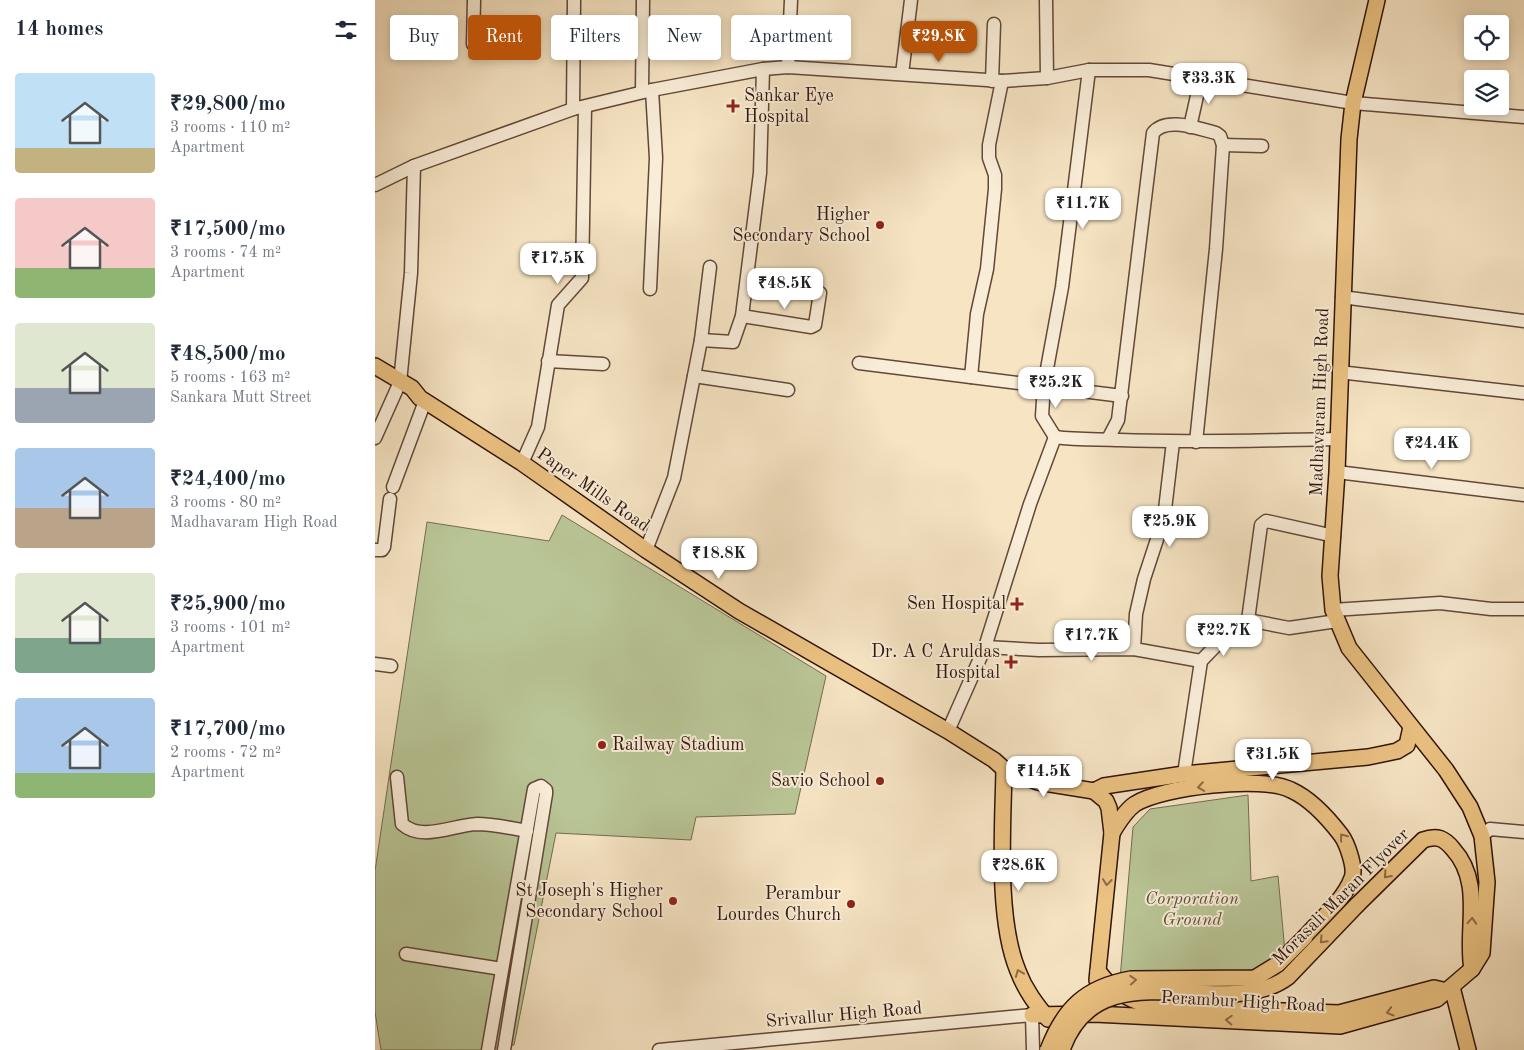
<!DOCTYPE html>
<html lang="en">
<head>
<meta charset="utf-8">
<style>
  :root { --surface:#fff; --page:#f2f2f3; --text:#1f2937; --muted:#747a83; --accent:#b45309 }
  body { margin:0; font-family:"Old Standard TT",serif; background:var(--page); color:var(--text); height:100vh; display:flex; flex-direction:column; font-size:19px; white-space:nowrap }
  * { box-sizing:border-box; margin:0 }
  p { font-size:16px; color:var(--muted) }
  .icon { flex:none; width:28px; height:28px; fill:none; stroke:currentColor; stroke-width:2; stroke-linecap:round; stroke-linejoin:round }
  .map { position:relative; flex:1; overflow:hidden }
  .sheet { display:flex; flex-direction:column; background:var(--surface); width:375px }
  .sheet>* { flex:none }
  .top-card { position:absolute; left:15px; top:15px; width:475px; height:45px; display:flex; gap:10px }
  .controls { position:absolute; left:1089px; top:15px; display:grid; gap:10px }
  .controls a { display:grid; place-items:center; width:45px; height:45px; border-radius:5px; background:var(--surface); box-shadow:0 2px 8px #0003; font-size:25px }
  .price { position:absolute; translate:-50% -42px; padding:0 11px; border-radius:10px; background:#fff; color:#222; font-size:16px; line-height:32px; filter:drop-shadow(0 1px 2px #0008) }
  .price::after { content:''; position:absolute; left:50%; top:30px; width:15px; height:11px; margin-left:-8px; background:inherit; clip-path:polygon(0 0,100% 0,50% 100%) }
  .price.current { background:var(--accent); color:#fff }
  ul { padding:0; list-style:none }
  li { display:flex; align-items:center; gap:15px; height:125px; padding:0 15px }
  li span { display:grid; place-items:center; flex:none; width:140px; height:100px; border-radius:5px; color:#555 }
  li>.icon { margin-inline-start:auto }
  span .icon { width:60px; height:60px; fill:#fffc; stroke-width:1 }
  li b { font-size:21px }
  h2 { display:flex; justify-content:space-between; align-items:center; height:60px; padding:0 15px; font-size:21px }
  .tag { padding:0 18px; border-radius:5px; background:var(--surface); box-shadow:0 2px 8px #0003; font-size:18px; line-height:45px }
  .tag.current { background:var(--accent); color:#fff }
  main { display:flex; flex:1; min-height:0 }
  .map>svg:first-child { display:block }
  .green { fill:#b9c596; stroke:#746c50 }
  .lines { fill:none; stroke-linecap:round; stroke-linejoin:round }
  .minor-casing { stroke:#624838; stroke-width:15 }
  .major-casing { stroke:#30140a; stroke-width:18 }
  .minor { stroke:#f9edd8; stroke-width:12 }
  .major { stroke:#ebc282; stroke-width:15 }
  .major-bridge-casing { stroke:#30140a; stroke-width:18; stroke-linecap:butt }
  .major-bridge { stroke:#ebc282; stroke-width:15 }
  .oneway { stroke:#8e6b46 }
  .poi-dot { fill:#8f2418; stroke:#f9edd8; stroke-width:2 }
  .labels { text-anchor:middle; dominant-baseline:central; stroke-width:4; stroke-linejoin:round; paint-order:stroke }
  .poi-label { font-size:18px; fill:#30140a; stroke:#f9edd8; text-anchor:end }
  .street-label { font-size:18px; fill:#30140a; stroke:#f9edd8 }
  .park-label { font-size:18px; font-style:italic; fill:#60523b; stroke:#f9edd8 }
</style>
</head>
<body>
<main>
<section class="sheet">
<h2>14 homes<svg class="icon" aria-label="filters" viewBox="0 0 24 24"><path d="M4 7h16M4 17h16"/><circle cx="9" cy="7" r="2"/><circle cx="15" cy="17" r="2"/></svg></h2>
<ul>
<li><span style="background:linear-gradient(#bfe0f5 75%,#c2b280 0)"><svg class="icon" aria-label="home" viewBox="0 0 24 24"><path d="M3 11l9-7 9 7M6 9v11h12V9"/></svg></span><div><b>₹29,800/mo</b><p>3 rooms · 110 m²</p><p>Apartment</p></div></li>
<li><span style="background:linear-gradient(#f6c9c9 70%,#8fb573 0)"><svg class="icon" aria-label="home" viewBox="0 0 24 24"><path d="M3 11l9-7 9 7M6 9v11h12V9"/></svg></span><div><b>₹17,500/mo</b><p>3 rooms · 74 m²</p><p>Apartment</p></div></li>
<li><span style="background:linear-gradient(#dfe7d0 65%,#9aa5b1 0)"><svg class="icon" aria-label="home" viewBox="0 0 24 24"><path d="M3 11l9-7 9 7M6 9v11h12V9"/></svg></span><div><b>₹48,500/mo</b><p>5 rooms · 163 m²</p><p>Sankara Mutt Street</p></div></li>
<li><span style="background:linear-gradient(#a9c7e8 60%,#b9a48a 0)"><svg class="icon" aria-label="home" viewBox="0 0 24 24"><path d="M3 11l9-7 9 7M6 9v11h12V9"/></svg></span><div><b>₹24,400/mo</b><p>3 rooms · 80 m²</p><p>Madhavaram High Road</p></div></li>
<li><span style="background:linear-gradient(#dfe7d0 65%,#7fa58c 0)"><svg class="icon" aria-label="home" viewBox="0 0 24 24"><path d="M3 11l9-7 9 7M6 9v11h12V9"/></svg></span><div><b>₹25,900/mo</b><p>3 rooms · 101 m²</p><p>Apartment</p></div></li>
<li><span style="background:linear-gradient(#a9c7e8 75%,#8fb573 0)"><svg class="icon" aria-label="home" viewBox="0 0 24 24"><path d="M3 11l9-7 9 7M6 9v11h12V9"/></svg></span><div><b>₹17,700/mo</b><p>2 rooms · 72 m²</p><p>Apartment</p></div></li>
</ul>
</section>
<div class="map">
<svg width="1149" height="1050" viewBox="0 0 1149 1050">
  <rect width="100%" height="100%" fill="#f6e4c3"/>
  <filter id="stains"><feTurbulence type="fractalNoise" baseFrequency=".004" numOctaves="4"/><feColorMatrix values="0 0 0 0 .2 0 0 0 0 .09 0 0 0 0 .02 0 0 0 .5 -.17"/></filter>
  <radialGradient id="worn" r=".72"><stop offset=".6" stop-color="#630" stop-opacity="0"/><stop offset="1" stop-color="#630" stop-opacity=".3"/></radialGradient>
  <!-- green -->
  <g class="green">
    <path d="M187 515 451 676 420 814 321 817 316 840 181 833 139 1045 110 1050H6L0 1012V871L52 522 174 541Z"/>
    <path d="M873 795 876 881 903 876 910 952 881 969 857 973 745 979 758 827 775 809Z"/>
  </g>
  <g class="lines">
    <!-- minor casing -->
    <g class="minor-casing">
      <g id="minor">
        <path d="M671 0 672 78"/>
        <path d="M98 44 99 0"/>
        <path d="M413 67 416 0"/>
        <path d="M527 74 536 0"/>
        <path d="M617 81 619 24"/>
        <path d="M267 92 268 0"/>
        <path d="M198 109 199 0"/>
        <path d="M815 127 826 78"/>
        <path d="M848 145 887 146"/>
        <path d="M0 185 39 166 198 109 277 90 388 69 413 67 627 81 672 78 714 70H774L978 103 1149 117"/>
        <path d="M275 289 281 158 277 90"/>
        <path d="M967 297 1149 321"/>
        <path d="M367 316 436 327 440 325 445 293"/>
        <path d="M326 340 335 267"/>
        <path d="M173 361 228 364"/>
        <path d="M484 363 747 396"/>
        <path d="M964 372 1149 393"/>
        <path d="M319 376 413 390"/>
        <path d="M596 377 602 314 612 269 620 189V175L614 158V145L627 81"/>
        <path d="M680 437 667 416 669 385 687 287 714 70"/>
        <path d="M0 438 25 382 36 273 39 166"/>
        <path d="M733 439 743 420 778 133C791 116 824 129 841 133L845 136 848 145 841 249 821 442"/>
        <path d="M147 463 163 427 183 305 207 278 210 107"/>
        <path d="M962 472 1149 495"/>
        <path d="M18 487 50 401"/>
        <path d="M0 550H7L9 547 15 499"/>
        <path d="M271 550 299 478 326 340 358 342 367 316 385 173 388 69"/>
        <path d="M958 610 1065 603 1116 609H1149"/>
        <path d="M873 620 886 525 891 521 896 522 959 536"/>
        <path d="M610 647 664 650 759 649 826 661"/>
        <path d="M759 649 761 614 769 579 789 518 798 442"/>
        <path d="M0 664 16 666"/>
        <path d="M573 731 610 647 655 504 680 437C702 440 723 439 745 440 818 443 890 440 963 439"/>
        <path d="M809 774 826 661 852 634 873 620 914 628 962 621"/>
        <path d="M22 777 27 824C47 842 78 825 102 824 118 824 136 828 152 831"/>
        <path d="M1107 836 1115 829 1149 832"/>
        <path d="M31 954 127 969"/>
        <path d="M113 1050 159 789 166 786 171 790V794L129 1050"/>
        <path d="M284 1050 657 1015 658 1050"/>
      </g>
    </g>
    <!-- major casing -->
    <g class="major-casing">
      <g id="major">
        <path d="M0 366 37 388 45 398 147 463 271 550 364 611 573 731 619 760 629 769 663 782 719 791 729 786 809 774 993 757 1022 751 1032 745 1036 727"/>
        <path d="M629 769C628 827 621 918 643 971 650 990 661 1004 673 1019"/>
        <path d="M719 791 731 801 734 808 737 833 722 980"/>
        <path d="M737 833C743 823 750 811 760 804 787 787 887 775 916 790 936 799 953 818 966 835 972 843 981 868 977 878 969 900 946 919 930 937"/>
        <path d="M982 905 1048 840C1062 835 1069 838 1078 849 1109 883 1090 929 1097 969"/>
        <path d="M723 971C739 992 749 997 774 1006L964 1013 1059 988 1072 991"/>
        <path d="M1077 987 1093 1050"/>
        <path d="M657 1015 719 1014 965 1026 1062 999 1097 969 1107 953 1112 882 1107 836 1095 807 1071 770 974 648 958 610 955 576 962 472 974 139 978 103 1002 0"/>
      </g>
    </g>
    <!-- minor -->
    <use href="#minor" class="minor"/>
    <!-- major -->
    <use href="#major" class="major"/>
    <!-- major-bridge casing -->
    <g class="major-bridge-casing">
      <g id="major-bridge">
        <path d="M673 1050C689 1008 711 987 756 979L880 978 903 964 930 937"/>
        <path d="M687 1050C724 944 849 1025 913 977L982 905"/>
      </g>
    </g>
    <!-- major-bridge -->
    <use href="#major-bridge" class="major-bridge"/>
  </g>
  <!-- one-way arrows -->
  <defs><path id="oneway-chevron" d="M-2-3.5L2.5 0L-2 3.5" fill="none" stroke-width="1.6" stroke-linecap="round" stroke-linejoin="round" transform="scale(1.25)"/></defs>
  <g class="oneway">
    <use href="#oneway-chevron" transform="translate(826 787) rotate(171)"/>
    <use href="#oneway-chevron" transform="translate(968 837) rotate(-128)"/>
    <use href="#oneway-chevron" transform="translate(1012 875) rotate(132)"/>
    <use href="#oneway-chevron" transform="translate(732 882) rotate(96)"/>
    <use href="#oneway-chevron" transform="translate(1097 921) rotate(-86)"/>
    <use href="#oneway-chevron" transform="translate(948 940) rotate(134)"/>
    <use href="#oneway-chevron" transform="translate(644 973) rotate(-112)"/>
    <use href="#oneway-chevron" transform="translate(758 980) rotate(-4)"/>
    <use href="#oneway-chevron" transform="translate(1015 1012) rotate(164)"/>
    <use href="#oneway-chevron" transform="translate(854 1020) rotate(-177)"/>
  </g>
  <!-- markers -->
  <g class="poi-dot">
    <path d="M355.5 98.5h5v5h5v5h-5v5h-5v-5h-5v-5h5z"/>
    <circle cx="505" cy="225" r="5"/>
    <path d="M639.5 596.5h5v5h5v5h-5v5h-5v-5h-5v-5h5z"/>
    <path d="M633.5 654.5h5v5h5v5h-5v5h-5v-5h-5v-5h5z"/>
    <circle cx="227" cy="745" r="5"/>
    <circle cx="505" cy="781" r="5"/>
    <circle cx="298" cy="901" r="5"/>
    <circle cx="476" cy="904" r="5"/>
  </g>
  <g class="labels">
    <!-- poi labels -->
    <g class="poi-label">
      <text x="369" y="96" text-anchor="start">Sankar Eye<tspan x="369" dy="21">Hospital</tspan></text>
      <text x="495" y="215">Higher<tspan x="495" dy="21">Secondary School</tspan></text>
      <text x="631" y="604">Sen Hospital</text>
      <text x="625" y="652">Dr. A C Aruldas<tspan x="625" dy="21">Hospital</tspan></text>
      <text x="237" y="745" text-anchor="start">Railway Stadium</text>
      <text x="495" y="781">Savio School</text>
      <text x="288" y="891">St Joseph's Higher<tspan x="288" dy="21">Secondary School</tspan></text>
      <text x="466" y="894">Perambur<tspan x="466" dy="21">Lourdes Church</tspan></text>
    </g>
    <!-- street labels -->
    <g class="street-label">
      <text transform="translate(945 402) rotate(-88)">Madhavaram High Road</text>
      <text transform="translate(218 490) rotate(35)">Paper Mills Road</text>
      <text transform="translate(966 897) rotate(-45)">Morasali Maran Flyover</text>
      <text transform="translate(868 1002) rotate(3)">Perambur High Road</text>
      <text transform="translate(469 1015) rotate(-5)">Srivallur High Road</text>
    </g>
    <!-- park labels -->
    <g class="park-label">
      <text x="817" y="899">Corporation<tspan x="817" dy="21">Ground</tspan></text>
    </g>
  </g>
  <rect width="100%" height="100%" filter="url(#stains)"/>
  <rect width="100%" height="100%" fill="url(#worn)"/>
</svg>
<div class="controls">
<a><svg class="icon" aria-label="locate" viewBox="0 0 24 24"><circle cx="12" cy="12" r="6"/><path d="M12 2v4M12 18v4M2 12h4M18 12h4"/></svg></a>
<a><svg class="icon" aria-label="layers" viewBox="0 0 24 24"><path d="M12 4l9 5-9 5-9-5zM3 14l9 5 9-5"/></svg></a>
</div>
<b class="price current" style="left:564px;top:63px">₹29.8K</b>
<b class="price" style="left:834px;top:105px">₹33.3K</b>
<b class="price" style="left:708px;top:230px">₹11.7K</b>
<b class="price" style="left:183px;top:285px">₹17.5K</b>
<b class="price" style="left:410px;top:310px">₹48.5K</b>
<b class="price" style="left:681px;top:409px">₹25.2K</b>
<b class="price" style="left:1057px;top:470px">₹24.4K</b>
<b class="price" style="left:795px;top:548px">₹25.9K</b>
<b class="price" style="left:344px;top:580px">₹18.8K</b>
<b class="price" style="left:849px;top:657px">₹22.7K</b>
<b class="price" style="left:717px;top:662px">₹17.7K</b>
<b class="price" style="left:898px;top:781px">₹31.5K</b>
<b class="price" style="left:669px;top:798px">₹14.5K</b>
<b class="price" style="left:644px;top:892px">₹28.6K</b>
<div class="top-card">
<a class="tag">Buy</a>
<a class="tag current">Rent</a>
<a class="tag">Filters</a>
<a class="tag">New</a>
<a class="tag">Apartment</a>
</div>
</div>
</main>
</body>
</html>
